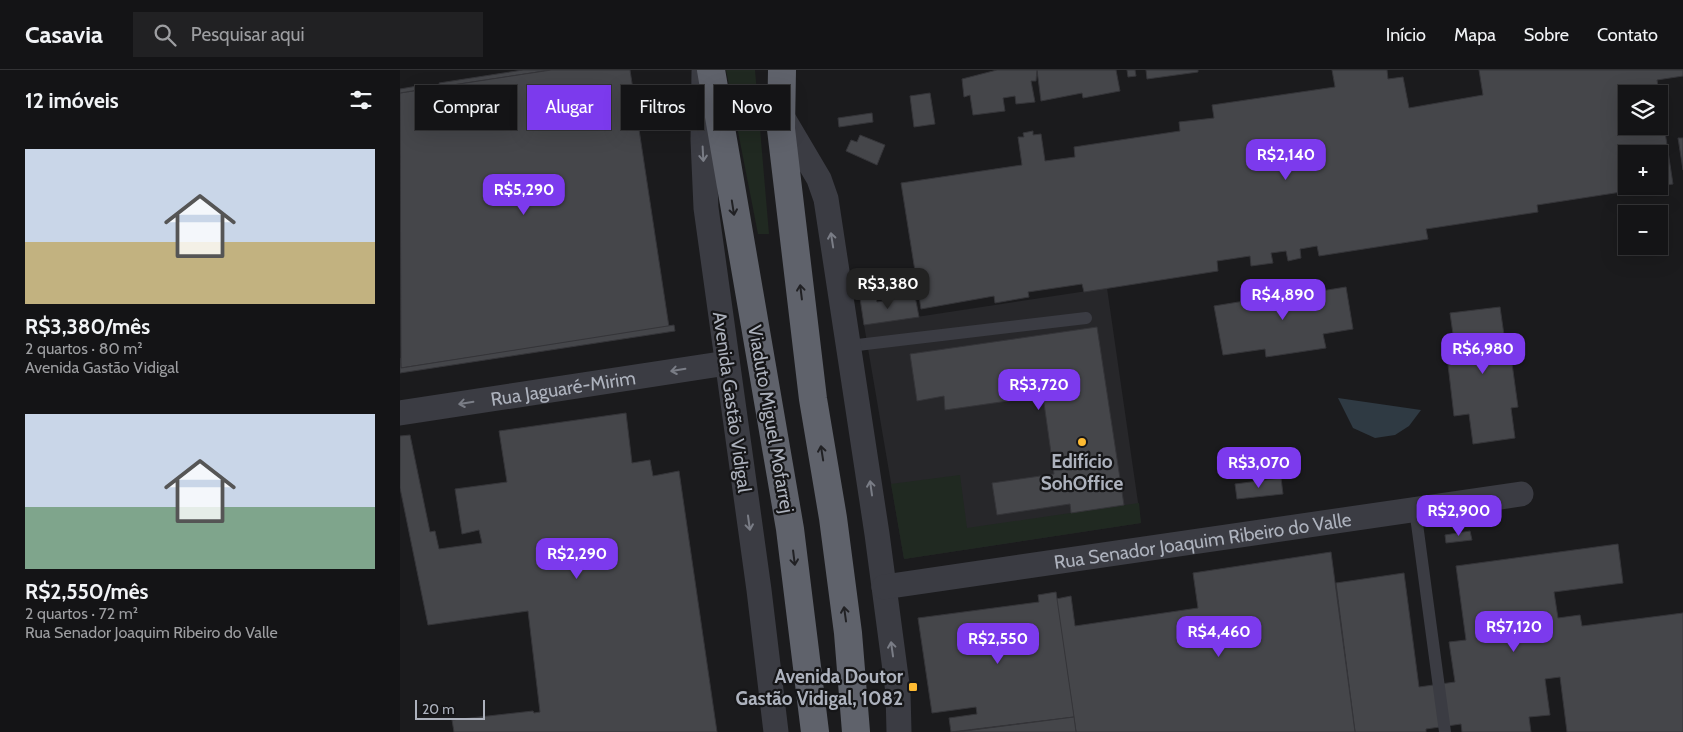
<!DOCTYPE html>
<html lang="pt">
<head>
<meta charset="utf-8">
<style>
  :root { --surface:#141416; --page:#212123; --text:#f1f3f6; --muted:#9d9ea1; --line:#333335; --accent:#7c3aed }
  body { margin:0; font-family:Cabin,sans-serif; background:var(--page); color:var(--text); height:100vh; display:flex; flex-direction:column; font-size:19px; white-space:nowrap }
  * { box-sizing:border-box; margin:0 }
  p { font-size:16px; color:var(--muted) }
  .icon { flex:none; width:28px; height:28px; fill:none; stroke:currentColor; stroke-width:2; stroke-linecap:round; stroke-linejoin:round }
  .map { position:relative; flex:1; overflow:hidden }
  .side { display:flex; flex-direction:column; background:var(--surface); width:400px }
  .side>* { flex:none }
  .hud { position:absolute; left:15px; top:15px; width:475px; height:45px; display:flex; gap:10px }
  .fabs { position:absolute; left:1218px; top:15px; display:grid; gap:10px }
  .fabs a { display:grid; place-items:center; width:50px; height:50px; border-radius:0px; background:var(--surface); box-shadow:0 5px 20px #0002,0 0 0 1px var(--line); font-size:25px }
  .scale { position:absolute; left:15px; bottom:12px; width:70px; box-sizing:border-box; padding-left:5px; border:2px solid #adb2bd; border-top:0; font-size:14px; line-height:18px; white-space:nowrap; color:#adb2bd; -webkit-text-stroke:4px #161618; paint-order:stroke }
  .price { position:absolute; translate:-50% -42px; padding:0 11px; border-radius:10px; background:var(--accent); color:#fff; font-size:16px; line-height:32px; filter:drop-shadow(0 1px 2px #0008) }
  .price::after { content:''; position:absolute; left:50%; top:30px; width:15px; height:11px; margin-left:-8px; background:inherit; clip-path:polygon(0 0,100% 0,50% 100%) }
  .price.active { background:#222; color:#fff }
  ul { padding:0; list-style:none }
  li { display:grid; align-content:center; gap:10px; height:265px; padding:0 25px }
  li span { display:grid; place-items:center; height:155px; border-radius:0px; color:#555 }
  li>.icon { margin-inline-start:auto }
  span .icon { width:90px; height:90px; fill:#fffc; stroke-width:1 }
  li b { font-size:21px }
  h2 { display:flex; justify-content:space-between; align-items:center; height:60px; padding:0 25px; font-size:21px }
  .chip { padding:0 18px; border-radius:0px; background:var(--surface); box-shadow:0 5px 20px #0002,0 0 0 1px var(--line); font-size:18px; line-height:45px }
  .chip.active { background:var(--accent); color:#fff }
  header { display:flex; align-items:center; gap:30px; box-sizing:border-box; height:70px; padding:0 25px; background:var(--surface); border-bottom:1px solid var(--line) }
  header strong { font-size:24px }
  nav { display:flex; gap:28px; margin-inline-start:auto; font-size:18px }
  .search { width:350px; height:45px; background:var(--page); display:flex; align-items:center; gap:12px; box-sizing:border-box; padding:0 18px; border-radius:0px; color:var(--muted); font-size:19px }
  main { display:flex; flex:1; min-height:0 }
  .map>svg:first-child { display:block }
  .built { fill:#27272a }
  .green { fill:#202921 }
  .water { fill:#2f3a43 }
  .building { fill:#45464a; stroke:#353539; fill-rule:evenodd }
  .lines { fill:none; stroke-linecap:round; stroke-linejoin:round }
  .service { stroke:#3b3c43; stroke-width:12 }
  .minor { stroke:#3b3c43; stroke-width:25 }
  .trunk { stroke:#5f626b; stroke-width:28 }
  .oneway { stroke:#7a7d86 }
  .oneway2 { stroke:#212124 }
  .poi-dot { fill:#febb32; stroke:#161618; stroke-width:2 }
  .labels { text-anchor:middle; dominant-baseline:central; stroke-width:4.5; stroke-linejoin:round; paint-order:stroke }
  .street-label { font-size:19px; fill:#adb2bd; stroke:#161618 }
  .poi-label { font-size:19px; font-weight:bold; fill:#adb2bd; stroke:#161618 }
</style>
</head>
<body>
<header>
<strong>Casavia</strong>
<div class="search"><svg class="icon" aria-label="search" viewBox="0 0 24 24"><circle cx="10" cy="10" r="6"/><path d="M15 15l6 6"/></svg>Pesquisar aqui</div>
<nav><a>Início</a><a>Mapa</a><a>Sobre</a><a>Contato</a></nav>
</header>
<main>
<section class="side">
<h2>12 imóveis<svg class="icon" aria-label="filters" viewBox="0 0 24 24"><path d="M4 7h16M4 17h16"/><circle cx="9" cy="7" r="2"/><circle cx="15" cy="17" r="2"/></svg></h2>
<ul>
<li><span style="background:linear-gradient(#c9d6e8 60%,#c2b280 0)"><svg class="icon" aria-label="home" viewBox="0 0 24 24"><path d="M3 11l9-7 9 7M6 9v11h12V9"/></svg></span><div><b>R$3,380/mês</b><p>2 quartos · 80 m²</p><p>Avenida Gastão Vidigal</p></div></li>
<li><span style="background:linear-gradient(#c9d6e8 60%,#7fa58c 0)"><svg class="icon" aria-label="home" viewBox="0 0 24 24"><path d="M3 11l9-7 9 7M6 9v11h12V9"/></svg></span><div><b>R$2,550/mês</b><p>2 quartos · 72 m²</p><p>Rua Senador Joaquim Ribeiro do Valle</p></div></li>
</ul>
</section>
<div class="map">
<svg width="1283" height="662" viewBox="0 0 1283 662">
  <rect width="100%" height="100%" fill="#1b1b1d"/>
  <!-- built -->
  <path class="built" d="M707 218 741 453 504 489 464 255Z"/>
  <!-- green -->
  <g class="green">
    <path d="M326 0H355L369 164H358Z"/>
    <path d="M560 405 567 458 739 433 741 453 504 489 491 414Z"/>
  </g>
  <!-- water -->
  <path class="water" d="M938 328 1021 340 1009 356 995 365 975 368 953 358Z"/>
  <!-- building -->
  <g class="building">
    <path d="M123 0H151L40 17 39 13Z"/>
    <path d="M151 0H230L269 257 1 298 0 23Z"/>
    <path d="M637 0H716L720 21 683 28 682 23 641 31Z"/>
    <path d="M637 0 636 11H631L635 32 616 34 615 26 603 28 605 41 573 45 570 25 564 27 562 9 597 0Z"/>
    <path d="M727 0H735L736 6 728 7Z"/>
    <path d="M746 0H798V2L747 9Z"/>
    <path d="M932 0H987L988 9 1003 7 1009 38 1083 25 1079 0H1283V6L1257 10 1273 114 1137 135 1138 142 1026 159 1028 169 919 186 917 176 900 179 901 188 888 191 886 181 871 183 873 193 851 196 850 186 817 191 818 201 684 222 682 214 628 222 629 227 595 233 594 226 521 239 501 113 622 95 618 67H624L623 63 633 61V65L641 64 645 91 675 87 674 77 780 61 779 52 814 48 812 35 935 17ZM1226 24H1259V56H1226ZM1226 84H1259V116H1226Z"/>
    <path d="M23 15 24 19 0 23V19Z"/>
    <path d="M530 23 535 54 514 57 510 26Z"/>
    <path d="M472 43 473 52 439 57 438 48Z"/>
    <path d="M460 65 485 75 477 95 446 81 451 70 457 72Z"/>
    <path d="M1278 68H1283V100Z"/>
    <path d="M914 215 915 222 946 217 953 259 923 264 926 278 866 287 865 279 823 285 814 236 857 229V225Z"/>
    <path d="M470 226V229L476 228 477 232 515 226 519 247 464 255 460 228Z"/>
    <path d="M1100 237 1106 279H1110L1118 337 1111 338 1115 368 1073 374 1069 344 1054 346 1047 286 1056 285 1050 243Z"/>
    <path d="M274 255 275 261 0 303V288L1 298Z"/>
    <path d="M697 257 724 435 671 443 670 434 597 445 592 413 654 404 643 326 545 340 544 326 517 331 510 284Z"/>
    <path d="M226 343 232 393 250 390 253 406 279 401 317 662H54L52 650 133 641 134 643 140 642 128 541 28 555 0 418V366L10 365 30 462 35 461 39 479 82 473 79 460 62 464 55 419 107 412 99 361Z"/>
    <path d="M881 408 883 424 837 429 835 414Z"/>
    <path d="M1070 461 1072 470 1046 473 1045 465Z"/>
    <path d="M1218 474 1223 513 1154 522 1158 548 1180 545 1182 556 1283 543V662H1167L1160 607 1145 609 1150 645 1129 647 1131 662H1062L1061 654 1026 659V662H955L936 513 1004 503 1019 617 1055 612 1049 572 1066 570 1056 496Z"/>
    <path d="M931 482 955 662H676L656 529 671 526 675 556 798 538 793 503Z"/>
    <path d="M656 522 674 647 551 662 549 648 577 644 576 637 532 643 518 548 639 532 638 525Z"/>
    <path d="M674 647 676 662H557Z"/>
  </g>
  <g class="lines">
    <!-- service -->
    <g class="service">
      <path d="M449 276 686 248"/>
      <path d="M1015 439 1045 662"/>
    </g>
    <!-- minor -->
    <g class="minor">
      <path d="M304 2 303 70 306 138 359 520 376 662"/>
      <path d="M380 43 419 109 426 129 477 464 498 622 499 662"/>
      <path id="s1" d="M0 343 327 293"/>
      <path id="s2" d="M484 517 1121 424"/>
    </g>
    <!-- trunk -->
    <g class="trunk">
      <path d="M311 0 390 459 415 662"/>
      <path d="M382 0 381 59 413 329 433 448 448 563 456 662"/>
    </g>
  </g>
  <!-- one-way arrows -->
  <defs><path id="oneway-shaft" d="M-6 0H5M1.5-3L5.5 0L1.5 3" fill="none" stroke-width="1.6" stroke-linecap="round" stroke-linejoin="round" transform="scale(1.25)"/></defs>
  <g class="oneway">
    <use href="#oneway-shaft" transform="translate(303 84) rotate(87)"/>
    <use href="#oneway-shaft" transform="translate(432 170) rotate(-99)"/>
    <use href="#oneway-shaft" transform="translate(278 300) rotate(171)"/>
    <use href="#oneway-shaft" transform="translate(66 333) rotate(171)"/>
    <use href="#oneway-shaft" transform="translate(471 418) rotate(-98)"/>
    <use href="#oneway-shaft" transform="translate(349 453) rotate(82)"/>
    <use href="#oneway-shaft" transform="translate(492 579) rotate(-98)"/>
  </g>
  <g class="oneway2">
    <use href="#oneway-shaft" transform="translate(333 138) rotate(81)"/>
    <use href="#oneway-shaft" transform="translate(401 222) rotate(-97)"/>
    <use href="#oneway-shaft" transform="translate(422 383) rotate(-99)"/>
    <use href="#oneway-shaft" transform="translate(394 488) rotate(83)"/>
    <use href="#oneway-shaft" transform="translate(445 544) rotate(-98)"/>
  </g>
  <!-- markers -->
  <g class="poi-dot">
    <circle cx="682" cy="372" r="5"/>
    <rect x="508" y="612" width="10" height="10" rx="2.5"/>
  </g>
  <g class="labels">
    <!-- street labels -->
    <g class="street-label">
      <text stroke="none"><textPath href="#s1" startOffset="165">Rua Jaguaré-Mirim</textPath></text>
      <text transform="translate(332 332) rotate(82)">Avenida Gastão Vidigal</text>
      <text transform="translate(371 349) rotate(80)">Viaduto Miguel Mofarrej</text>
      <text stroke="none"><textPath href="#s2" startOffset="322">Rua Senador Joaquim Ribeiro do Valle</textPath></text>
    </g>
    <!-- poi labels -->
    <g class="poi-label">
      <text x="682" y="391">Edifício<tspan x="682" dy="22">SohOffice</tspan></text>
      <text x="503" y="606" text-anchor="end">Avenida Doutor<tspan x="503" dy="22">Gastão Vidigal, 1082</tspan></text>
    </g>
  </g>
</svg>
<div class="fabs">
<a><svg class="icon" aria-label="layers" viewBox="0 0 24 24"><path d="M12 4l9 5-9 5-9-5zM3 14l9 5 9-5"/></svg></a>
<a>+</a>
<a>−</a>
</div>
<div class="scale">20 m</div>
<b class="price" style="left:886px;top:111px">R$2,140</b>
<b class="price" style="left:124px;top:146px">R$5,290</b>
<b class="price active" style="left:488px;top:240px">R$3,380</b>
<b class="price" style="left:883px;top:251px">R$4,890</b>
<b class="price" style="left:1083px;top:305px">R$6,980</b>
<b class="price" style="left:639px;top:341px">R$3,720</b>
<b class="price" style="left:859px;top:419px">R$3,070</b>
<b class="price" style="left:1059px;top:467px">R$2,900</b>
<b class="price" style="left:177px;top:510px">R$2,290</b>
<b class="price" style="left:1114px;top:583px">R$7,120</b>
<b class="price" style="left:819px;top:588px">R$4,460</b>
<b class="price" style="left:598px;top:595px">R$2,550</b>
<div class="hud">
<a class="chip">Comprar</a>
<a class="chip active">Alugar</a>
<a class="chip">Filtros</a>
<a class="chip">Novo</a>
</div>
</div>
</main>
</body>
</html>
